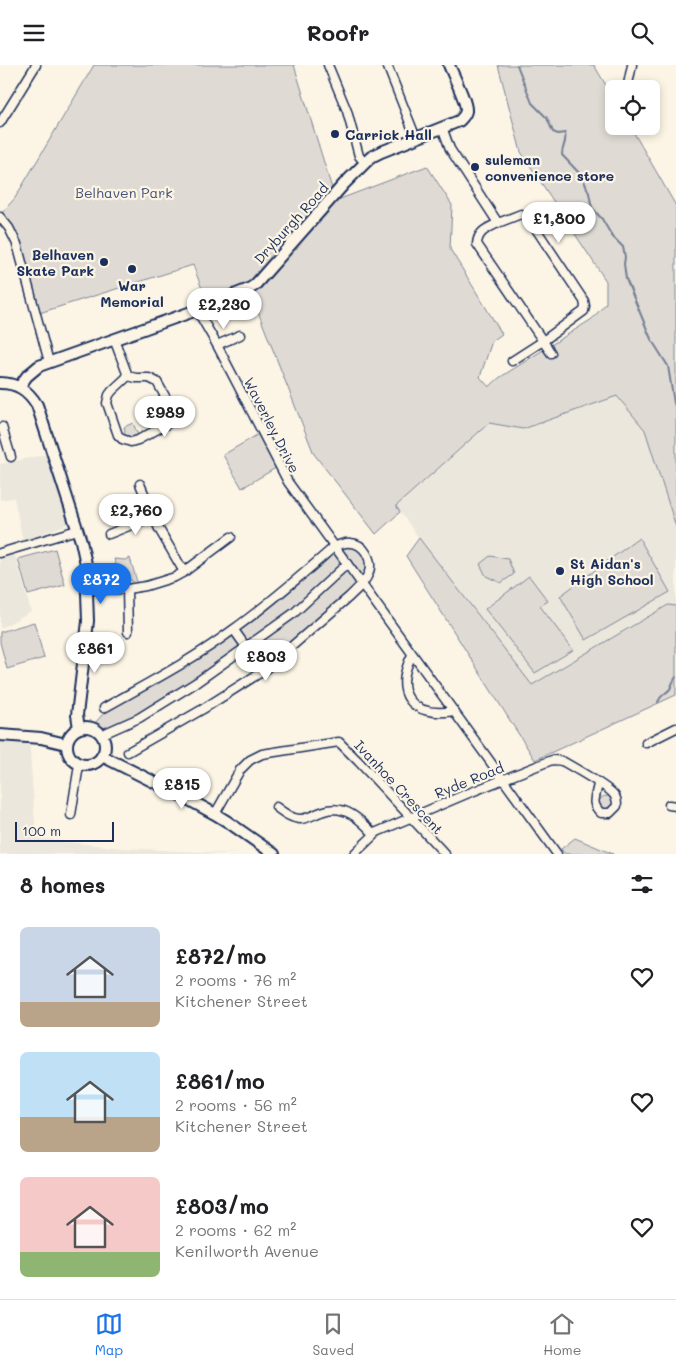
<!DOCTYPE html>
<html lang="en">
<head>
<meta charset="utf-8">
<style>
  :root { --surface:#fff; --page:#f6f6f6; --text:#202124; --muted:#757577; --line:#e0e0e0; --accent:#1a73e8 }
  body { margin:0; font-family:Mali,sans-serif; background:var(--page); color:var(--text); height:100vh; display:flex; flex-direction:column; font-size:19px; white-space:nowrap }
  * { box-sizing:border-box; margin:0 }
  p { font-size:16px; color:var(--muted) }
  .icon { flex:none; width:28px; height:28px; fill:none; stroke:currentColor; stroke-width:2; stroke-linecap:round; stroke-linejoin:round }
  .map { position:relative; height:789px; overflow:hidden }
  .side { display:flex; flex-direction:column; background:var(--surface); flex:1 }
  .side>* { flex:none }
  .fabs { position:absolute; left:605px; top:15px; display:grid; gap:10px }
  .fabs a { display:grid; place-items:center; width:55px; height:55px; border-radius:8px; background:var(--surface); box-shadow:0 2px 8px #0003; font-size:25px }
  .scale { position:absolute; left:15px; bottom:12px; width:99px; box-sizing:border-box; padding-left:5px; border:2px solid #1b2f5e; border-top:0; font-size:14px; line-height:18px; white-space:nowrap; color:#1b2f5e; -webkit-text-stroke:4px #fcf5e5; paint-order:stroke }
  .price { position:absolute; translate:-50% -42px; padding:0 11px; border-radius:18px; background:#fff; color:#222; font-size:16px; line-height:32px; filter:drop-shadow(0 1px 2px #0008) }
  .price::after { content:''; position:absolute; left:50%; top:30px; width:15px; height:11px; margin-left:-8px; background:inherit; clip-path:polygon(0 0,100% 0,50% 100%) }
  .price.selected { background:var(--accent); color:#fff }
  ul { padding:0; list-style:none }
  li { display:flex; align-items:center; gap:15px; height:125px; padding:0 20px }
  li span { display:grid; place-items:center; flex:none; width:140px; height:100px; border-radius:8px; color:#555 }
  li>.icon { margin-inline-start:auto }
  span .icon { width:60px; height:60px; fill:#fffc; stroke-width:1 }
  li b { font-size:21px }
  h2 { display:flex; justify-content:space-between; align-items:center; height:60px; padding:0 20px; font-size:21px }
  header { display:flex; justify-content:space-between; align-items:center; height:65px; padding:0 20px; background:var(--surface); font-size:22px; font-weight:700 }
  .menu { display:flex; justify-content:space-around; align-items:center; height:70px; border-top:1px solid var(--line); background:var(--surface); font-size:14px; color:var(--muted) }
  .menu a { display:grid; justify-items:center; gap:2px }
  .menu .selected { color:var(--accent) }
  .map>svg:first-child { display:block }
  .built { fill:#ece7dc }
  .green { fill:#dfdbd4; stroke:#7d8599 }
  .lines { fill:none; stroke-linecap:round; stroke-linejoin:round }
  .stream { stroke:#767f94; stroke-width:2 }
  .street-casing { stroke:#1b2f5e; stroke-width:11 }
  .secondary-casing { stroke:#1b2f5e; stroke-width:14 }
  .street { stroke:#fcf5e5; stroke-width:8 }
  .secondary { stroke:#fcf5e5; stroke-width:10 }
  .poi-dot { fill:#1b2f5e; stroke:#fcf5e5; stroke-width:2 }
  .labels { text-anchor:middle; dominant-baseline:central; stroke-width:4.5; stroke-linejoin:round; paint-order:stroke }
  .poi-label { font-size:14px; font-weight:bold; fill:#1b2f5e; stroke:#fcf5e5; text-anchor:start }
  .park-label { font-size:14px; fill:#425176; stroke:#fcf5e5 }
  .street-label { font-size:14px; fill:#1b2f5e; stroke:#fcf5e5 }
</style>
</head>
<body>
<header><svg class="icon" aria-label="menu" viewBox="0 0 24 24"><path d="M4 6h16M4 12h16M4 18h16"/></svg>Roofr<svg class="icon" aria-label="search" viewBox="0 0 24 24"><circle cx="10" cy="10" r="6"/><path d="M15 15l6 6"/></svg></header>
<div class="map">
<svg width="676" height="789" viewBox="0 0 676 789">
  <rect width="100%" height="100%" fill="#fcf5e5"/>
  <filter id="ink" filterUnits="userSpaceOnUse"><feTurbulence type="fractalNoise" baseFrequency=".02" numOctaves="2"/><feDisplacementMap in="SourceGraphic" scale="10" xChannelSelector="R" yChannelSelector="G"/><feConvolveMatrix kernelMatrix="1 2 1 2 8 2 1 2 1" color-interpolation-filters="sRGB"/></filter>
  <g filter="url(#ink)">
    <!-- built -->
    <g class="built">
      <path d="M617 331 645 365 676 462V541L668 540 532 620 419 473 396 441 489 358 523 364Z"/>
      <path d="M48 389 68 459 23 476 14 433 0 435V399Z"/>
      <path d="M15 490 31 546 5 561 0 563V493Z"/>
      <path d="M0 669 29 671 36 773 121 783 242 789H0Z"/>
    </g>
    <!-- green -->
    <g class="green">
      <path d="M94 0H294L334 130 340 134 427 101 452 140 450 184 502 269 492 276 480 312 489 322 499 313 592 254 606 238V216L521 87 498 0H594L614 34V61H630L676 141V462L645 365 617 331 523 364 489 358 396 441 400 447 376 469 314 389 249 224 208 240 193 200 36 249 17 179 0 150 15 133Z"/>
      <path d="M133 358 138 370 130 373 125 370 124 367 125 366 124 362Z"/>
      <path d="M262 367 279 401 242 423 223 390Z"/>
      <path d="M419 473 532 620 668 540 676 541V630L535 695 406 491Z"/>
      <path d="M639 473 670 527 586 575 560 531Z"/>
      <path d="M347 481H354L366 491 367 506 362 511 342 483Z"/>
      <path d="M55 484 65 520 28 530 18 494Z"/>
      <path d="M332 486 343 500 293 547 248 579 237 565Z"/>
      <path d="M490 491 508 494 514 509 501 518 486 511 480 499Z"/>
      <path d="M130 493 137 517 135 518 131 515 121 516 114 494 125 495Z"/>
      <path d="M346 504 357 520 263 602 250 583Z"/>
      <path d="M529 511 548 536 540 541 573 585 535 608 485 544Z"/>
      <path d="M34 557 44 593 7 604 0 577V567Z"/>
      <path d="M234 569 243 581 196 616 138 651 99 668 94 659 103 649 177 606Z"/>
      <circle cx="606" cy="738" r="7"/>
      <path d="M575 773 613 789H565L561 784Z"/>
    </g>
    <g class="lines">
      <!-- stream -->
      <g class="stream">
        <path d="M517 0 532 38 547 53 553 67 558 69 565 68C567 79 562 80 562 90L582 111 589 128 592 143 602 154 612 171 623 182 625 192 624 199 626 214 651 274 668 301 674 338 676 344"/>
        <path d="M658 637C662 628 665 630 670 624 672 620 673 616 676 612"/>
      </g>
      <!-- street casing -->
      <g class="street-casing">
        <g id="street">
          <path d="M328 0 347 46 359 91 365 98"/>
          <path d="M387 0 416 73"/>
          <path d="M627 24 632 0"/>
          <path d="M0 58 36 0"/>
          <path d="M442 62 450 84 498 158 521 149 528 152 584 236 585 241 584 246 543 276 512 296"/>
          <path d="M0 152 9 163 17 179 49 297"/>
          <path d="M498 158C488 163 478 166 477 179L551 288"/>
          <path d="M197 245 217 280 288 417 557 789"/>
          <path d="M114 274 128 311 136 313H149L157 317 171 342 172 348V352L167 359 138 375 131 377 122 374 118 370 107 338 109 330 112 326 128 311"/>
          <path d="M217 280 240 270"/>
          <path d="M0 363 2 362 11 392"/>
          <path d="M140 419 159 464 184 507"/>
          <path d="M109 469 154 451"/>
          <path d="M0 488 77 465"/>
          <path d="M127 524 128 567"/>
          <path d="M88 525 127 524 146 521 175 512 184 507 231 472"/>
          <path d="M234 565 263 606"/>
          <path d="M412 590C392 629 412 653 454 646"/>
          <path d="M104 643C148 618 193 595 234 564 269 539 302 510 334 482 339 480 345 477 350 478 364 478 373 495 369 507 366 517 356 525 349 532L263 606 203 644 128 687"/>
          <path d="M99 667 103 669 139 653 197 617 294 548 347 499"/>
          <path d="M646 678 676 663"/>
          <path d="M669 740 676 741"/>
          <path d="M276 742C284 748 292 754 301 754 309 753 317 748 324 746 345 739 361 755 374 769"/>
          <path d="M215 749 240 705 250 695 262 689 339 677 358 696 445 789"/>
          <path d="M71 750 79 700"/>
          <path d="M354 789 377 767 464 730 552 695C556 695 560 695 564 697 571 701 611 724 614 730 617 733 617 737 617 741L610 748H601C589 737 597 731 598 718"/>
        </g>
      </g>
      <!-- secondary casing -->
      <g class="secondary-casing">
        <g id="secondary">
          <path d="M0 318C17 318 28 325 37 340L81 476 86 499 88 556 77 650 79 663"/>
          <path d="M20 321 27 311 39 301 197 245 249 224 255 220 344 119 371 92 381 87 459 56C462 53 465 51 466 46 467 37 453 10 449 0"/>
          <circle cx="86" cy="681" r="19"/>
          <path d="M0 670 41 673 66 679"/>
          <path d="M102 691 182 731 215 749 228 757 274 789"/>
        </g>
      </g>
      <!-- street -->
      <use href="#street" class="street"/>
      <!-- secondary -->
      <use href="#secondary" class="secondary"/>
    </g>
  </g>
  <!-- markers -->
  <g class="poi-dot">
    <circle cx="335" cy="69" r="5"/>
    <circle cx="475" cy="102" r="5"/>
    <circle cx="104" cy="197" r="5"/>
    <circle cx="132" cy="204" r="5"/>
    <circle cx="560" cy="506" r="5"/>
  </g>
  <g class="labels">
    <!-- poi labels -->
    <g class="poi-label">
      <text x="345" y="69">Carrick Hall</text>
      <text x="485" y="94">suleman<tspan x="485" dy="16">convenience store</tspan></text>
      <text x="94" y="189" text-anchor="end">Belhaven<tspan x="94" dy="16">Skate Park</tspan></text>
      <text x="132" y="220" text-anchor="middle">War<tspan x="132" dy="16">Memorial</tspan></text>
      <text x="570" y="498">St Aidan's<tspan x="570" dy="16">High School</tspan></text>
    </g>
    <!-- park labels -->
    <g class="park-label">
      <text x="124" y="127">Belhaven Park</text>
    </g>
    <!-- street labels -->
    <g class="street-label">
      <text transform="translate(291 158) rotate(-48)">Dryburgh Road</text>
      <text transform="translate(272 360) rotate(63)">Waverley Drive</text>
      <text transform="translate(469 715) rotate(-22)">Ryde Road</text>
      <text transform="translate(399 722) rotate(47)">Ivanhoe Crescent</text>
    </g>
  </g>
</svg>
<div class="fabs">
<a><svg class="icon" aria-label="locate" viewBox="0 0 24 24"><circle cx="12" cy="12" r="6"/><path d="M12 2v4M12 18v4M2 12h4M18 12h4"/></svg></a>
</div>
<div class="scale">100 m</div>
<b class="price" style="left:559px;top:179px">£1,800</b>
<b class="price" style="left:224px;top:265px">£2,230</b>
<b class="price" style="left:165px;top:373px">£989</b>
<b class="price" style="left:136px;top:471px">£2,760</b>
<b class="price selected" style="left:101px;top:540px">£872</b>
<b class="price" style="left:95px;top:609px">£861</b>
<b class="price" style="left:266px;top:617px">£803</b>
<b class="price" style="left:182px;top:745px">£815</b>
</div>
<section class="side">
<h2>8 homes<svg class="icon" aria-label="filters" viewBox="0 0 24 24"><path d="M4 7h16M4 17h16"/><circle cx="9" cy="7" r="2"/><circle cx="15" cy="17" r="2"/></svg></h2>
<ul>
<li><span style="background:linear-gradient(#c9d6e8 75%,#b9a48a 0)"><svg class="icon" aria-label="home" viewBox="0 0 24 24"><path d="M3 11l9-7 9 7M6 9v11h12V9"/></svg></span><div><b>£872/mo</b><p>2 rooms · 76 m²</p><p>Kitchener Street</p></div><svg class="icon" aria-label="heart" viewBox="0 0 24 24"><path d="M12 20l-8-8c-3-5 5-10 8-4 3-6 11-1 8 4z"/></svg></li>
<li><span style="background:linear-gradient(#bfe0f5 65%,#b9a48a 0)"><svg class="icon" aria-label="home" viewBox="0 0 24 24"><path d="M3 11l9-7 9 7M6 9v11h12V9"/></svg></span><div><b>£861/mo</b><p>2 rooms · 56 m²</p><p>Kitchener Street</p></div><svg class="icon" aria-label="heart" viewBox="0 0 24 24"><path d="M12 20l-8-8c-3-5 5-10 8-4 3-6 11-1 8 4z"/></svg></li>
<li><span style="background:linear-gradient(#f6c9c9 75%,#8fb573 0)"><svg class="icon" aria-label="home" viewBox="0 0 24 24"><path d="M3 11l9-7 9 7M6 9v11h12V9"/></svg></span><div><b>£803/mo</b><p>2 rooms · 62 m²</p><p>Kenilworth Avenue</p></div><svg class="icon" aria-label="heart" viewBox="0 0 24 24"><path d="M12 20l-8-8c-3-5 5-10 8-4 3-6 11-1 8 4z"/></svg></li>
</ul>
</section>
<nav class="menu">
<a class="selected"><svg class="icon" aria-label="map" viewBox="0 0 24 24"><path d="M3 6l6-2 6 2 6-2v14l-6 2-6-2-6 2zM9 4v14M15 6v14"/></svg>Map</a>
<a><svg class="icon" aria-label="saved" viewBox="0 0 24 24"><path d="M7 4h10v16l-5-4-5 4z"/></svg>Saved</a>
<a><svg class="icon" aria-label="home" viewBox="0 0 24 24"><path d="M3 11l9-7 9 7M6 9v11h12V9"/></svg>Home</a>
</nav>
</body>
</html>
